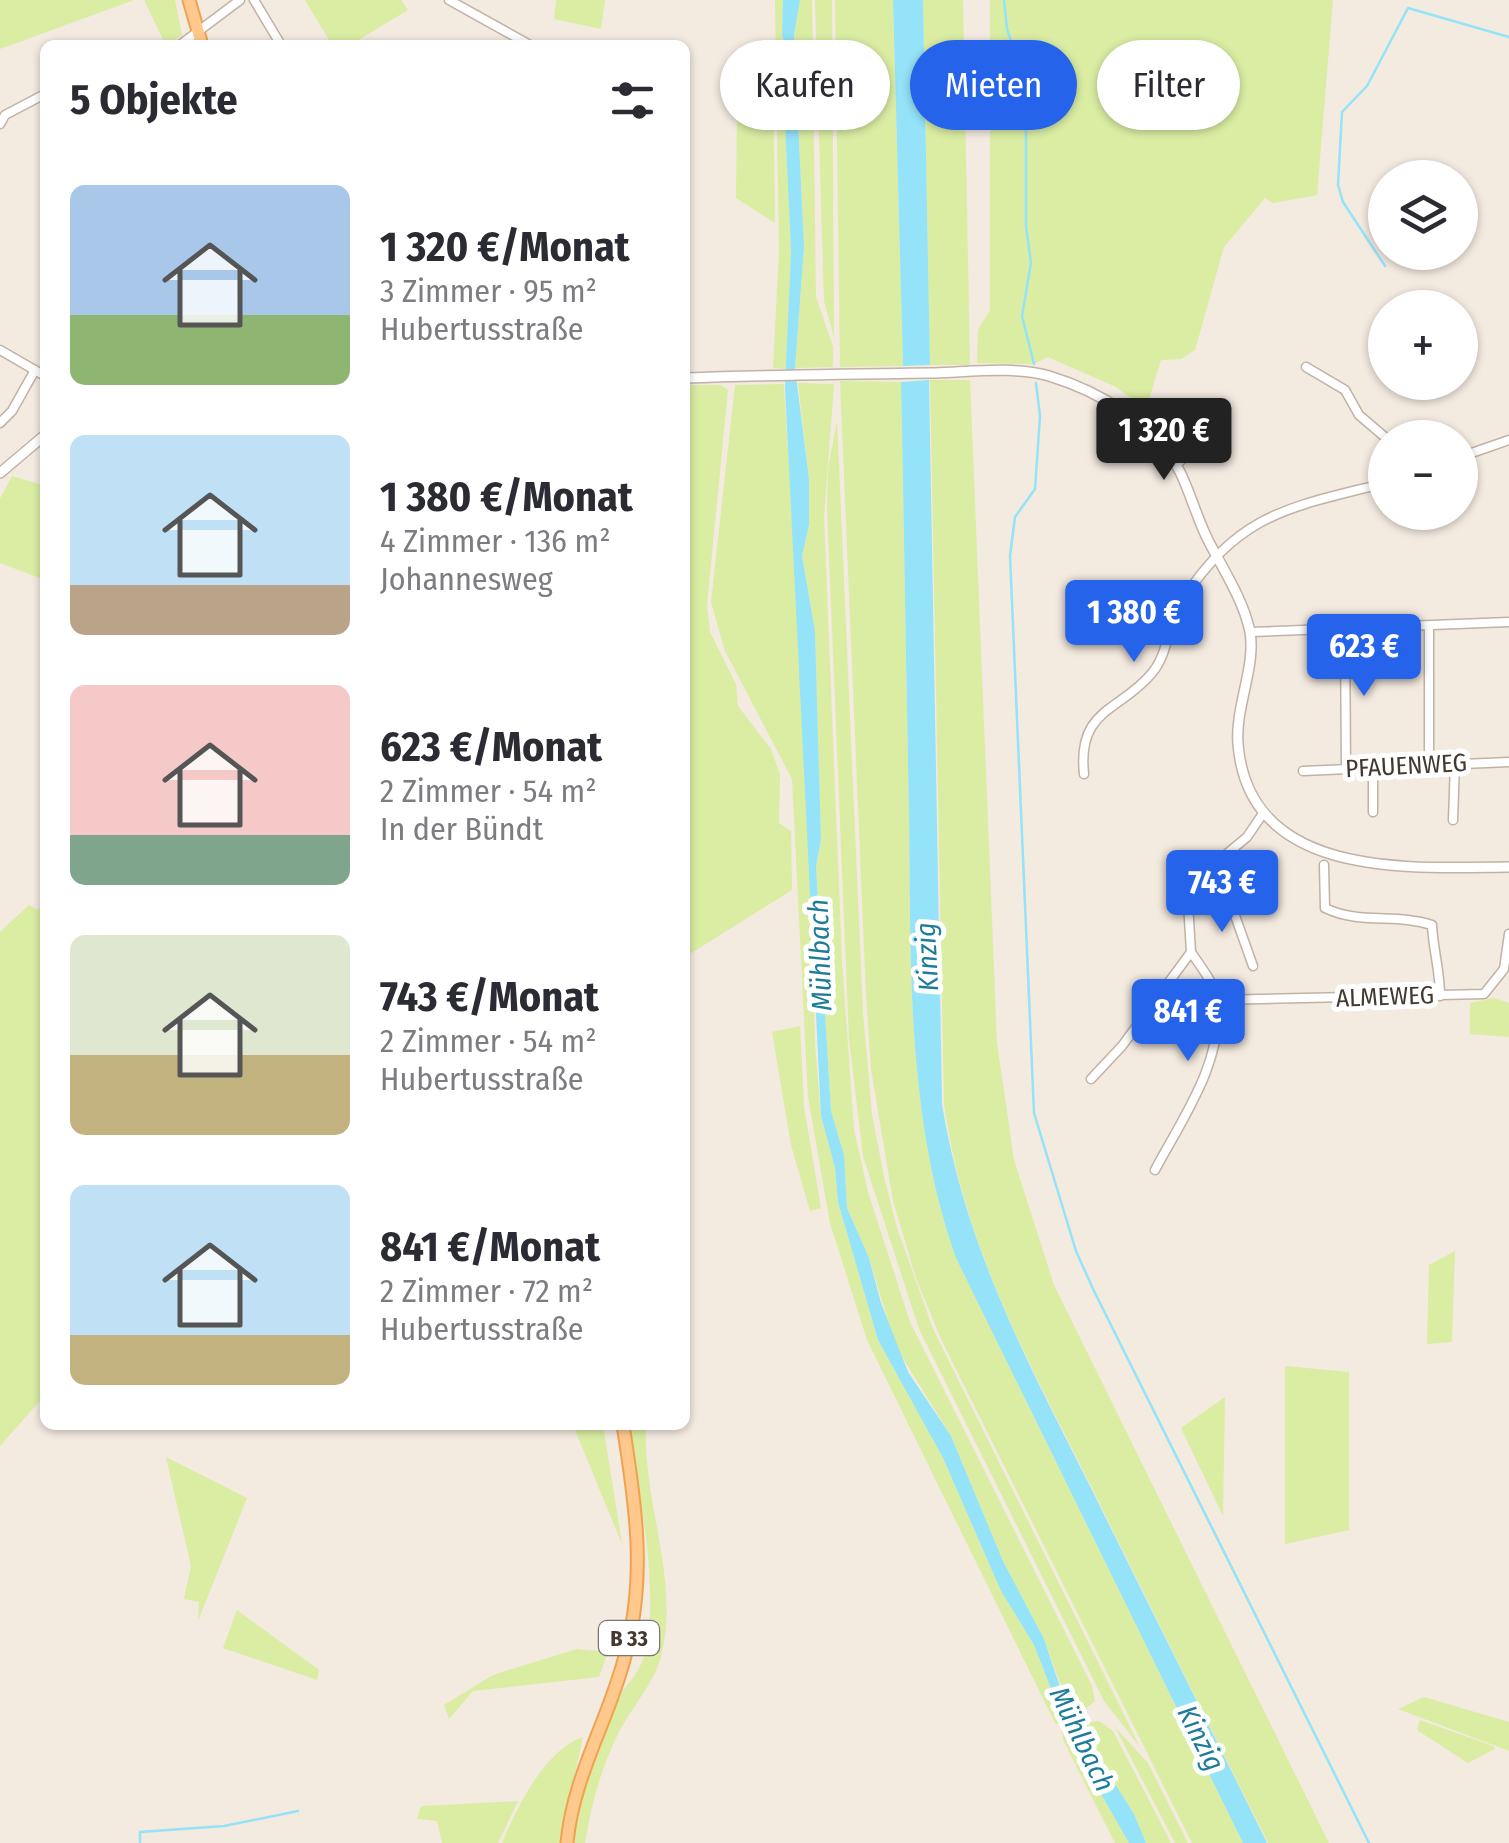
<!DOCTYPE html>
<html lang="de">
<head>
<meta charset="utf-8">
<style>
  :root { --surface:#fff; --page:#f7f7f7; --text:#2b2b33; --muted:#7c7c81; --accent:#2563eb }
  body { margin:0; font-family:"Fira Sans Condensed",sans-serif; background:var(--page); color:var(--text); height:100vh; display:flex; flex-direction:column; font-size:38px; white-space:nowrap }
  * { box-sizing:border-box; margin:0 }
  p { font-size:32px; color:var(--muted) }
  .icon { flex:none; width:55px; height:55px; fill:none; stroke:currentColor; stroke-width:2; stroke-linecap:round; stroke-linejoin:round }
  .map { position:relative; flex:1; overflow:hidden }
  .details { position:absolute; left:40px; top:40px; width:650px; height:1390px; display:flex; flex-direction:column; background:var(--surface); border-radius:15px; box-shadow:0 2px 8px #0004 }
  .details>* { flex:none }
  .top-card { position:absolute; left:720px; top:40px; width:638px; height:90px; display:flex; gap:20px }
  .fabs { position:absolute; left:1368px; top:160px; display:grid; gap:20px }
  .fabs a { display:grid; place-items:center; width:110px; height:110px; border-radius:50%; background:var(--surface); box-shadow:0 2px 8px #0004; font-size:50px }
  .price { position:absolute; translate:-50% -85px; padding:0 22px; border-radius:10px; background:var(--accent); color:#fff; font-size:32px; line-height:65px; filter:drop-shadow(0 2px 5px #0008) }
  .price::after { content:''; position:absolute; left:50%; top:60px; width:30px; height:22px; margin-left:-15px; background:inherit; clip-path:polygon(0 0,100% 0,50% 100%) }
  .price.current { background:#222; color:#fff }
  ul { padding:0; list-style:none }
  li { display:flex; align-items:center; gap:30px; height:250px; padding:0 30px }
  li span { display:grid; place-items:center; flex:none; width:280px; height:200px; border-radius:15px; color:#555 }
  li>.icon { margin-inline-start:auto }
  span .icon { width:120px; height:120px; fill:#fffc; stroke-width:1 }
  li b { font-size:42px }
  h2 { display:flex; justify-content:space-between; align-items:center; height:120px; padding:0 30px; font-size:42px }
  .tag { padding:0 35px; border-radius:45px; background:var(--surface); box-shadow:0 2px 8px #0004; font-size:35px; line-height:90px }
  .tag.current { background:var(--accent); color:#fff }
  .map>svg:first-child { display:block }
  .green { fill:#daeda3 }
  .water { fill:#94e3f8 }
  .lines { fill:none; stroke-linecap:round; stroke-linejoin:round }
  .stream { stroke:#94e3f8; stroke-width:2.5 }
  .minor-casing { stroke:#c1b2a5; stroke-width:11 }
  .tertiary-casing { stroke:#c1b2a5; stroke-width:12 }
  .primary-casing { stroke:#f1a250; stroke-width:15 }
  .minor { stroke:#fff; stroke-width:8 }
  .tertiary { stroke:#fff; stroke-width:9 }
  .primary { stroke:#ffc98d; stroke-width:11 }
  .labels { text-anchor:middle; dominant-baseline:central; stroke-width:10; stroke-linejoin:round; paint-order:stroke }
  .shield { fill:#fff; stroke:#7c746f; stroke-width:2.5 }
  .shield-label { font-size:22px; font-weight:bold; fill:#443931 }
  .street-label { font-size:25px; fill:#443931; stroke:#fff }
  .water-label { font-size:28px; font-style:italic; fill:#1c7c99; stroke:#fff }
</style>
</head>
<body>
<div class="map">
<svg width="1509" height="1843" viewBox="0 0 1509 1843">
  <rect width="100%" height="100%" fill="#f3eae0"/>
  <!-- green -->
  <g class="green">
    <path d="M0 0H134L0 49Z"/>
    <path d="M144 0H175L182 35 166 45Z"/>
    <path d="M305 0H401L408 10 350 45H332Z"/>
    <path d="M556 0H605L601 29 554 19Z"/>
    <path d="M775 0H783L782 35 789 55 784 102 791 252 786 369 773 368 779 251Z"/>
    <path d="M800 0H812L816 297 833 347V367L795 368 804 247 794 35Z"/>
    <path d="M815 0H832L834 337 824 301Z"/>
    <path d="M835 0H893L903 366 840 367Z"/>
    <path d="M923 0H963L970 365H930Z"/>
    <path d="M990 0H1333L1317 195 1273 203 1265 198 1224 247 1195 350 1181 359 1161 360 1146 409 1116 387 1048 357 1034 364 977 363 978 330 990 310Z"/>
    <path d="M773 75 775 223 736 198 737 103Z"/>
    <path d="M930 380H970L997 1043 1014 1160 1054 1285 1329 1843H1268C1209 1725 1151 1608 1093 1490 1029 1362 964 1248 944 1104Z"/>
    <path d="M840 381 901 382C904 526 906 671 909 815 911 963 906 1117 956 1258L1243 1843H1192L941 1339 916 1278 893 1201 871 1069 866 995Z"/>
    <path d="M798 383 834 384 824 517 842 962 854 1130 868 1192 910 1322 1092 1686 1095 1701 1073 1719 1044 1639 1003 1561 951 1436 896 1347 869 1258 847 1208 844 1155 831 1111 816 867 821 840 815 631 802 556 809 525V479Z"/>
    <path d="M784 384 807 769 815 1045 821 1116 835 1168 838 1202 878 1340 943 1458 1001 1591 1034 1645 1064 1722 1060 1725 1055 1723 867 1340 830 1223 808 1097 792 779 725 651 711 602 735 385Z"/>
    <path d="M685 385H721L728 390 707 605 710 632 736 684 738 706 771 749 780 774 779 823 791 831 792 890 685 957Z"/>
    <path d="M837 421 863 1013 872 1114 884 1177 897 1228 933 1329 1140 1747 1104 1701 919 1329 863 1156 849 1039 827 508 828 468Z"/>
    <path d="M12 476 45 486V580L0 563V499Z"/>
    <path d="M29 905 37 910 45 905V1395L0 1446V932Z"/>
    <path d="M1494 998 1509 1003V1037L1470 1034V1003Z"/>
    <path d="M800 1026 804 1107 821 1208 810 1211 791 1145 772 1032Z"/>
    <path d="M1455 1251 1452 1342 1427 1344 1429 1265Z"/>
    <path d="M1285 1366 1349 1372V1530L1285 1544Z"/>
    <path d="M1225 1397 1223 1516 1181 1428Z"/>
    <path d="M573 1425H603L622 1544Z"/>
    <path d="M627 1425H646C642 1499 679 1577 662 1653 655 1683 632 1706 618 1734 601 1768 591 1805 585 1843H570C580 1798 591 1754 610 1711 619 1690 639 1678 645 1653 660 1592 639 1488 627 1425Z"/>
    <path d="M166 1457 247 1498 198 1621 199 1602 184 1599 191 1566Z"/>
    <path d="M237 1610 319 1670 317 1680 223 1648Z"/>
    <path d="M577 1649 608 1652 599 1677 473 1691 449 1719 444 1705 493 1675Z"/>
    <path d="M1424 1697 1509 1722V1751L1398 1709Z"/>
    <path d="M1420 1720 1493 1746 1495 1749 1468 1763 1417 1730Z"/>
    <path d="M1099 1721 1113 1731 1171 1843H1146L1134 1814 1076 1724Z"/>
    <path d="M1115 1727 1148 1763 1188 1843H1175Z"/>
    <path d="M1068 1729 1096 1769 1102 1796 1129 1843H1115L1063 1740 1062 1732Z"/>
    <path d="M583 1737 560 1843H502C517 1808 544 1750 583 1737Z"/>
    <path d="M518 1801 498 1843H442L437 1821 417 1819 421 1806Z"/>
  </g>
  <!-- water -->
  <g class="water">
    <path d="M783 0H800L794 35 804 247 795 368 809 479V525L802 556 815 631 821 839 816 867 831 1111 844 1155 847 1208 869 1258 881 1303 908 1372 951 1436 1003 1561 1044 1639 1067 1708 1134 1814 1146 1843H1129L1102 1796 1096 1768 1071 1740 1034 1645 1001 1591 943 1458 878 1340 838 1202 835 1168 821 1116 785 387 791 252 784 102 789 55 782 35Z"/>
    <path d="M893 0H923L930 365 903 366Z"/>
    <path d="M929 380 942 1104C965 1247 1028 1363 1092 1490 1150 1608 1209 1725 1267 1843H1243L956 1258C906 1117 911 963 909 815 906 671 904 526 901 382Z"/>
  </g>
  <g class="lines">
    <!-- stream -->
    <g class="stream">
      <path d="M1004 0 1007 29 1026 85V226L1031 263 1022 316 1034 364"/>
      <path d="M1385 266 1343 202 1338 185 1342 112 1367 86 1408 8 1509 37"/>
      <path d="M1036 383 1040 416 1035 489 1015 517 1010 556 1034 1113 1076 1251 1093 1289 1369 1843"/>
      <path d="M140 1843V1832L224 1826 298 1811"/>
    </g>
    <!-- minor casing -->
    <g class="minor-casing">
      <g id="minor">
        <path d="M254 0 281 45"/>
        <path d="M449 0 530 45"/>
        <path d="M180 45 240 0"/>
        <path d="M0 124 5 115 45 94"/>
        <path d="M0 350 45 376"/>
        <path d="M1306 367 1345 390 1359 415 1386 438"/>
        <path d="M0 423 12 411 35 370"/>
        <path d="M1157 445 1177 406 1189 405 1210 415 1212 431 1176 465"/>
        <path d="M1460 457 1509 440"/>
        <path d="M1429 626V763"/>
        <path d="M1345 630 1346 769"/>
        <path d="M1250 632 1509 622"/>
        <path d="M1303 771 1509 762"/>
        <path d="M1084 774C1077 708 1120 712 1152 673 1169 653 1167 624 1181 602 1240 512 1288 508 1385 483"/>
        <path d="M1373 812V767"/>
        <path d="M1453 820 1455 763"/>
        <path d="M1324 865 1325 908C1360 925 1396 913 1432 925 1433 949 1440 970 1440 996"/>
        <path d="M1186 909 1233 910 1253 966"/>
        <path d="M1218 1000 1484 994 1504 969 1509 934"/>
        <path d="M1091 1079 1122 1046 1191 952 1187 887 1247 837 1264 812"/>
        <path d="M1155 1170C1182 1119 1224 1061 1217 1001 1216 985 1200 966 1191 952"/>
      </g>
    </g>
    <!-- tertiary casing -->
    <g class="tertiary-casing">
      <g id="tertiary">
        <path d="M685 378C768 375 852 374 935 373 970 372 1015 366 1049 376 1099 391 1155 424 1180 472 1191 494 1197 519 1209 542 1223 569 1244 601 1250 632 1256 667 1235 707 1238 744 1249 880 1411 868 1509 867"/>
        <path d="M0 473 45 435"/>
      </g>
    </g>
    <!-- primary casing -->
    <g class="primary-casing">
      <g id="primary">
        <path d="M189 0 202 45"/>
        <path d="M567 1843C573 1777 607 1723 624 1660 647 1580 636 1506 623 1425"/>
      </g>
    </g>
    <!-- minor -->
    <use href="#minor" class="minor"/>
    <!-- tertiary -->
    <use href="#tertiary" class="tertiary"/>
    <!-- primary -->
    <use href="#primary" class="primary"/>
  </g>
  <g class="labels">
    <!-- shield labels -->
    <rect class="shield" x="599" y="1621" width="60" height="34" rx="8"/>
    <g class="shield-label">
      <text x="629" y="1638">B 33</text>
    </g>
    <!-- street labels -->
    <g class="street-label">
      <text transform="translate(1406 766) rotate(-3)">PFAUENWEG</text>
      <text transform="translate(1385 997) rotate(-2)">ALMEWEG</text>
    </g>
    <!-- water labels -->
    <g class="water-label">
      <text transform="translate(820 955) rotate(-92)">Mühlbach</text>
      <text transform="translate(927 957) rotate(-93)">Kinzig</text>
      <text transform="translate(1201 1738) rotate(63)">Kinzig</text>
      <text transform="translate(1082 1739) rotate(64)">Mühlbach</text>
    </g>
  </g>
</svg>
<div class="fabs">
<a><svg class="icon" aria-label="layers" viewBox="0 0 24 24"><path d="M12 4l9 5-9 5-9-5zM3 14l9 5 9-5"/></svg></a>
<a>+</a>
<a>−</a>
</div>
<b class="price current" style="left:1164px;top:483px">1 320 €</b>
<b class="price" style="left:1134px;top:665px">1 380 €</b>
<b class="price" style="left:1364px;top:699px">623 €</b>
<b class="price" style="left:1222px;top:935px">743 €</b>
<b class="price" style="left:1188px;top:1064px">841 €</b>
<div class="top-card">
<a class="tag">Kaufen</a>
<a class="tag current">Mieten</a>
<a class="tag">Filter</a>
</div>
<section class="details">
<h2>5 Objekte<svg class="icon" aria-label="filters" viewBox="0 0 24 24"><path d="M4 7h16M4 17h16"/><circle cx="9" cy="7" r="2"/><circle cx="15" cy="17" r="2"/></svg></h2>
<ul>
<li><span style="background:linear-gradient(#a9c7e8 65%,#8fb573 0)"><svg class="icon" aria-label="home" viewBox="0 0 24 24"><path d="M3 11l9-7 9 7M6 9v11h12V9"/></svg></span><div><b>1 320 €/Monat</b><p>3 Zimmer · 95 m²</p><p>Hubertusstraße</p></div></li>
<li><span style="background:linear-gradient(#bfe0f5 75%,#b9a48a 0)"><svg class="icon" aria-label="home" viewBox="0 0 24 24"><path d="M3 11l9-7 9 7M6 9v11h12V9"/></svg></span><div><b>1 380 €/Monat</b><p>4 Zimmer · 136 m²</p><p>Johannesweg</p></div></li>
<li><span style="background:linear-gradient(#f6c9c9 75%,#7fa58c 0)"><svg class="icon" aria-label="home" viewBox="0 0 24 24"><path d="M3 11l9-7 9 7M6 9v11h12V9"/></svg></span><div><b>623 €/Monat</b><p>2 Zimmer · 54 m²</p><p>In der Bündt</p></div></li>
<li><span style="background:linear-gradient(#dfe7d0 60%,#c2b280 0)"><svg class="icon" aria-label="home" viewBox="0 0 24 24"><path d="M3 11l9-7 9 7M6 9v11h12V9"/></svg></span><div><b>743 €/Monat</b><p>2 Zimmer · 54 m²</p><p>Hubertusstraße</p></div></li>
<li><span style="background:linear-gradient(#bfe0f5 75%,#c2b280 0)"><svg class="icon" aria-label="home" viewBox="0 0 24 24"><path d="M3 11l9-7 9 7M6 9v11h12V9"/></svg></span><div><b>841 €/Monat</b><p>2 Zimmer · 72 m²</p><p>Hubertusstraße</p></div></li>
</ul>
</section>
</div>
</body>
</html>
